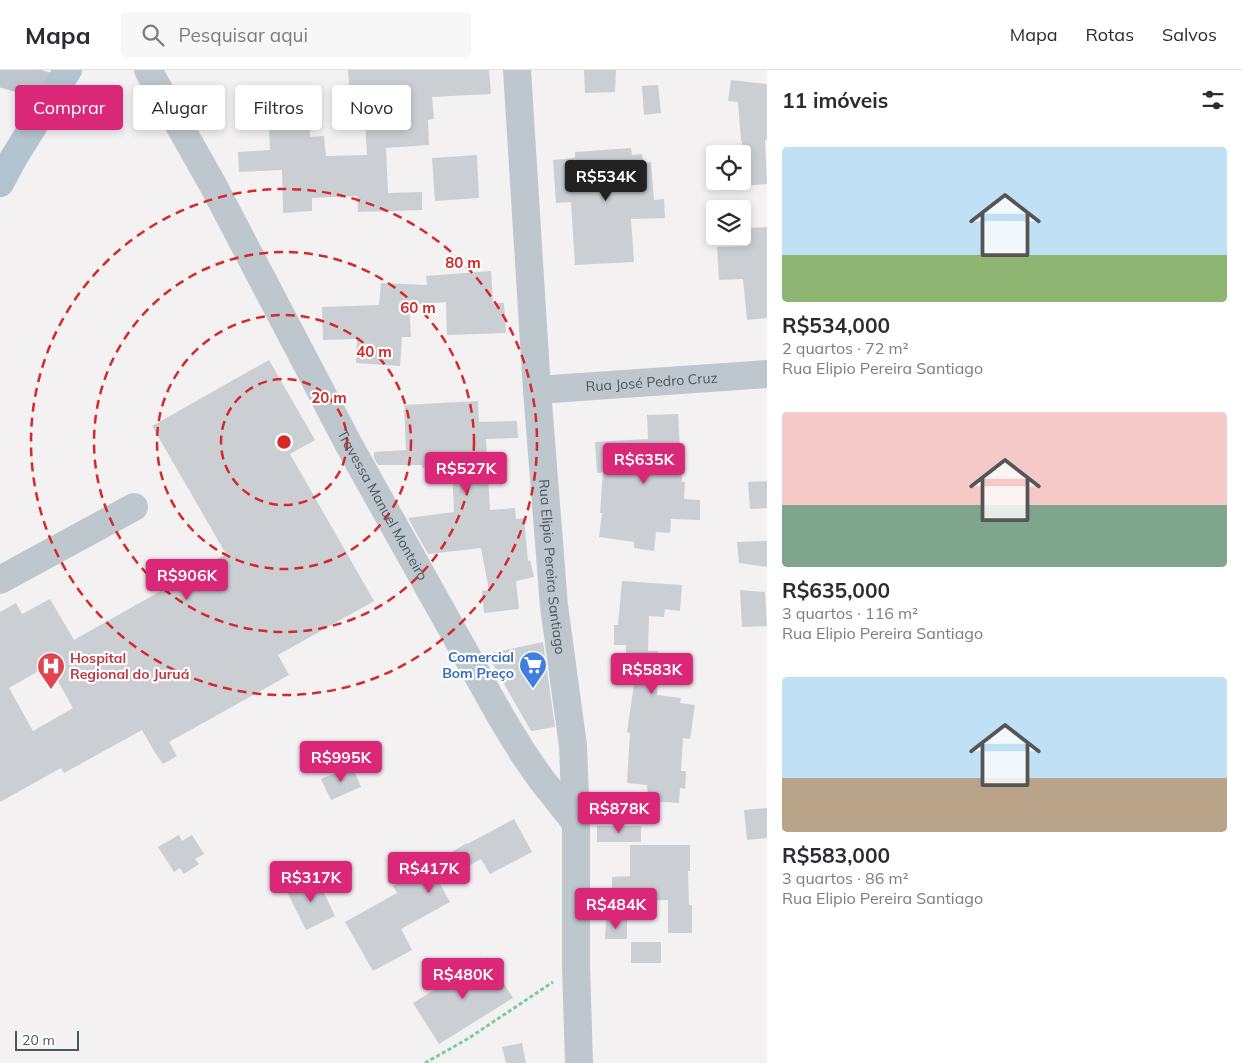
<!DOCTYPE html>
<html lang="pt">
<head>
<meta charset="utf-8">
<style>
  :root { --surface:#fff; --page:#f7f7f7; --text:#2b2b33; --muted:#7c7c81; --line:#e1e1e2; --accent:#db2777 }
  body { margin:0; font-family:Mulish,sans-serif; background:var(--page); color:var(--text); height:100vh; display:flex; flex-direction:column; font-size:19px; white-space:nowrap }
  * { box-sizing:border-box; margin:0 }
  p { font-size:16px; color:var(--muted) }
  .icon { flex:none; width:28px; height:28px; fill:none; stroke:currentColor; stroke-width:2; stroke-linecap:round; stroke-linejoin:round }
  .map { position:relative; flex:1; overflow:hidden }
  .details { display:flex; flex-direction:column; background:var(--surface); width:475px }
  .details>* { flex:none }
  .banner { position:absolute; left:15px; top:15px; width:475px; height:45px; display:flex; gap:10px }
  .fabs { position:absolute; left:706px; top:75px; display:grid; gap:10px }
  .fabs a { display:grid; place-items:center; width:45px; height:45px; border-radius:5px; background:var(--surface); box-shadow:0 2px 8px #0003; font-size:25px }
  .scale { position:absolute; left:15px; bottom:12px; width:64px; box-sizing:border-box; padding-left:5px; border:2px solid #49575e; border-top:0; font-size:14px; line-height:18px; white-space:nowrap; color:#49575e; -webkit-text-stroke:4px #fff; paint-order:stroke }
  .price { position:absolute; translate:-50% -42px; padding:0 11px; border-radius:5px; background:var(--accent); color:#fff; font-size:16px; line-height:32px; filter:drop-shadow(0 1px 2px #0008) }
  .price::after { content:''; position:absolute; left:50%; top:30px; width:15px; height:11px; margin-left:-8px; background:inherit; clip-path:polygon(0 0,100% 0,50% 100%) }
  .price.selected { background:#222; color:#fff }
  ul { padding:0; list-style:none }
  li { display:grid; align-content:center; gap:10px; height:265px; padding:0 15px }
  li span { display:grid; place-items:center; height:155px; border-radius:5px; color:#555 }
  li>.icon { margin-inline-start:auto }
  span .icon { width:90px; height:90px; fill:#fffc; stroke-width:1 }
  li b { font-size:21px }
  h2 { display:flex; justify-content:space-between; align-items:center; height:60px; padding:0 15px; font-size:21px }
  .pill { padding:0 18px; border-radius:5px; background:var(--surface); box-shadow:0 2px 8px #0003; font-size:18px; line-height:45px }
  .pill.selected { background:var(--accent); color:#fff }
  header { display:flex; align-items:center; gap:30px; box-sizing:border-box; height:70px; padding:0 25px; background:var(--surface); border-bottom:1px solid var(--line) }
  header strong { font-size:24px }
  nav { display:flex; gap:28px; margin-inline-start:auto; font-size:18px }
  .search { width:350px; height:45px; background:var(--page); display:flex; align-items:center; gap:12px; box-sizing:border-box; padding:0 18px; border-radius:5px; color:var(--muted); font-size:19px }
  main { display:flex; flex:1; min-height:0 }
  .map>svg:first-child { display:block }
  .building { fill:#cbcfd3; fill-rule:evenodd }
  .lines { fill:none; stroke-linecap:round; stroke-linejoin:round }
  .path { stroke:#7bcc9a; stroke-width:3; stroke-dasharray:4 2.5; stroke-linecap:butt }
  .minor { stroke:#bdc7cd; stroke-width:28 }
  .major { stroke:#b2c4cf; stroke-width:28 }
  .ring { fill:none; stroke:#d62828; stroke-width:2.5; stroke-dasharray:9 6 }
  .labels { text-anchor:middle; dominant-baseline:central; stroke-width:4.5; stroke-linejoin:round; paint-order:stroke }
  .street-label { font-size:14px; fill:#49575e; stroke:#fff }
  .shop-label { font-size:14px; font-weight:bold; fill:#366cbe; stroke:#fff; text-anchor:end }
  .health-label { font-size:14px; font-weight:bold; fill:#be3a42; stroke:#fff; text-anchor:start }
  .centre { fill:#d62828; stroke:#fff; stroke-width:2.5 }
  .ring-label { font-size:15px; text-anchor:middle; font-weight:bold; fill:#d62828; stroke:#fff; stroke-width:4.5; stroke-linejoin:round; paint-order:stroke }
</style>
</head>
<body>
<header>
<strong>Mapa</strong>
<div class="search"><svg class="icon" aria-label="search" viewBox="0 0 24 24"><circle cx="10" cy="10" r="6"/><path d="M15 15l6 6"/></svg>Pesquisar aqui</div>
<nav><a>Mapa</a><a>Rotas</a><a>Salvos</a></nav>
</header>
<main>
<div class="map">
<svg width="767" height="993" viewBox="0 0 767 993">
  <rect width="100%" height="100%" fill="#f3f1f2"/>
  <!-- building -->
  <g class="building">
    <path d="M348 0H489L491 24 432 27 434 49 428 50 429 75 386 78 388 123 422 122V140L358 142 357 126 312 128V141L283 143 282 100 239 102 238 82 270 80 268 42 309 40 310 67 324 66 326 86 367 85 364 28 350 29Z"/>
    <path d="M584 0H616L615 22 585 23Z"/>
    <path d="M731 10 767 14V70H765L767 114 742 116V71H741L738 32 728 31Z"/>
    <path d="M658 15 661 43 644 45 642 16Z"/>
    <path d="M631 78 632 85 642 84 643 93 651 92 654 130 664 129 665 148 631 149 634 192 575 195 571 132 556 133 553 90 575 88V82Z"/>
    <path d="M477 85 479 128 435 131 432 88Z"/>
    <path d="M767 157V248L747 250 743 209 719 210 717 177 748 176 747 158Z"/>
    <path d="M491 201 493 233H504L506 263 447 265 446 232 409 235 411 267H402L400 296 356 293 357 269 323 270 322 237 379 235 381 213 427 215 426 206Z"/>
    <path d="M269 290 315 370 290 384 374 531 278 585 289 605 169 672 177 686 163 694 154 681 142 660 64 703 61 698 0 732V542L16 533 22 544 50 529 74 570 226 484 152 356ZM49 595 73 638 33 661 9 618Z"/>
    <path d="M478 331 479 352 517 351 518 368 486 369 490 440 515 438 516 449 524 448 528 491 530 490 534 507 516 511 519 539 484 543 482 521 489 520 481 478 428 484 408 448 454 442 452 396 422 398V395H378L374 388V382L406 380 404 335Z"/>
    <path d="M678 344 682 412H685L684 429 700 430V450L671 449 670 463 656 462 654 481 634 478V472L599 467 602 443H600L603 402 597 403 595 372 648 369 647 345Z"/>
    <path d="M767 411V438L750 439 748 412Z"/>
    <path d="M767 471V497L739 493 737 472Z"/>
    <path d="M622 511 682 515 680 541 665 539 664 547 649 546 648 581H658L657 625 681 628 680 633 695 635 690 669 683 668 681 701H686L685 719 680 718 679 733 648 731 647 715 627 713 630 663 627 662 635 608H626V575H614V555H618Z"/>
    <path d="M740 520 765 522 767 556 742 557Z"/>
    <path d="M543 572 555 657 531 661 487 584Z"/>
    <path d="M352 696 361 717 331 730 321 709Z"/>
    <path d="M767 738V768L747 770 744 740Z"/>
    <path d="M514 749 532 782 490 804 481 789 439 812 450 832 401 859 412 880 373 901 345 852 397 823 393 816 467 773V774Z"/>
    <rect x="597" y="756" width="44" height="16"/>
    <path d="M179 765 182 771 192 765 204 784 195 789 199 794 184 804 180 798 174 802 158 777Z"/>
    <path d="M630 775H690V801H688L689 835H692V863H668V830L612 831V807L630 806Z"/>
    <path d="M316 806 335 846 306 860 286 820Z"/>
    <path d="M606 850H627V869H605Z"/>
    <rect x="631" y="872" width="30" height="21"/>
    <path d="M487 887 513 928 439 974 413 933Z"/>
    <path d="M522 973 526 993H506L502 977Z"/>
  </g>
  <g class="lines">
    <!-- path -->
    <path class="path" d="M425 993 469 968 553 912"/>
    <!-- minor -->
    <g class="minor">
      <path id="s1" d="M148 0 213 115 349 375 501 647 523 683 541 709 576 753"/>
      <path id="s2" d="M517 0 537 320 554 536 573 676 576 753V897L579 993"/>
      <path d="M0 3 57 19"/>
      <path id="s3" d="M537 320 767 304"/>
      <path d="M0 510 134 437"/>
    </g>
    <!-- major -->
    <path class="major" d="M0 113 13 89 68 0"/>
  </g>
  <!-- distance rings -->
  <g class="ring">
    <circle cx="284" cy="372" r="63"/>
    <circle cx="284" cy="372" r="127"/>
    <circle cx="284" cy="372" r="190"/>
    <circle cx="284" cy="372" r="253"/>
  </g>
  <!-- icons -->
  <defs>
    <g id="supermarket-pin" transform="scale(1.4375)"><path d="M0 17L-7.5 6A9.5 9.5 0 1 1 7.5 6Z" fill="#3f7fe0" stroke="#fff"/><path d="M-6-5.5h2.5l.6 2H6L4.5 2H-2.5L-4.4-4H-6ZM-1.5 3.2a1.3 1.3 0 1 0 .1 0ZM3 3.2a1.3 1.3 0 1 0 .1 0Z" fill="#fff"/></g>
    <g id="hospital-pin" transform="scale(1.4375)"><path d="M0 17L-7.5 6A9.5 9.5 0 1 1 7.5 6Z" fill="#e0444e" stroke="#fff"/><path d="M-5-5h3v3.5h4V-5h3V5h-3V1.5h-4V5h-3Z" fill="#fff"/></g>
  </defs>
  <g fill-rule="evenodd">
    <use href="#supermarket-pin" x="533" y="595"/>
    <use href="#hospital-pin" x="51" y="596"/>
  </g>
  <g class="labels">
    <!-- street labels -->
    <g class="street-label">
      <text stroke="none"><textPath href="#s3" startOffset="115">Rua José Pedro Cruz</textPath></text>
      <text stroke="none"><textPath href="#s1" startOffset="494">Travessa Manuel Monteiro</textPath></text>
      <text stroke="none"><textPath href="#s2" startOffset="498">Rua Elipio Pereira Santiago</textPath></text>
    </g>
    <!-- shop labels -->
    <g class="shop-label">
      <text x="514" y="587">Comercial<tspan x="514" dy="16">Bom Preço</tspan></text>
    </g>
    <!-- health labels -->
    <g class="health-label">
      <text x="70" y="588">Hospital<tspan x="70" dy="16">Regional do Juruá</tspan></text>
    </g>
  </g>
  <circle cx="284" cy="372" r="8" class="centre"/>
  <g class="ring-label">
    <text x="463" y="198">80 m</text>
    <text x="418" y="243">60 m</text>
    <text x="374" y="287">40 m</text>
    <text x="329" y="333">20 m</text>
  </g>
</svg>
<div class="fabs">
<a><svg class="icon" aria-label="locate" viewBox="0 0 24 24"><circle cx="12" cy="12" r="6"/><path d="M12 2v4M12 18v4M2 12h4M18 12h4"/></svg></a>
<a><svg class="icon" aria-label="layers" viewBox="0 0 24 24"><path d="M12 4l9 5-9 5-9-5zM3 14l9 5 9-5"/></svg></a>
</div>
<div class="scale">20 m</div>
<b class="price selected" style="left:606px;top:132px">R$534K</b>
<b class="price" style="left:644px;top:415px">R$635K</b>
<b class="price" style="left:466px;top:424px">R$527K</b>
<b class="price" style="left:187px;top:531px">R$906K</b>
<b class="price" style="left:652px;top:625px">R$583K</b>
<b class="price" style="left:341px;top:713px">R$995K</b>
<b class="price" style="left:619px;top:764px">R$878K</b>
<b class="price" style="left:429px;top:824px">R$417K</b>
<b class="price" style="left:311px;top:833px">R$317K</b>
<b class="price" style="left:616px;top:860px">R$484K</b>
<b class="price" style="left:463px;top:930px">R$480K</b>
<div class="banner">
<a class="pill selected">Comprar</a>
<a class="pill">Alugar</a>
<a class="pill">Filtros</a>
<a class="pill">Novo</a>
</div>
</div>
<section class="details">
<h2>11 imóveis<svg class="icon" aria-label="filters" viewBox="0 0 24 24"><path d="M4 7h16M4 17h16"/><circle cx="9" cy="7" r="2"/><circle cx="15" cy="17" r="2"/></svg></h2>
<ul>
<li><span style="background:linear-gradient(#bfe0f5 70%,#8fb573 0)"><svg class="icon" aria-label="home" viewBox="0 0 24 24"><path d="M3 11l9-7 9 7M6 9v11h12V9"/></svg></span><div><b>R$534,000</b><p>2 quartos · 72 m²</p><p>Rua Elipio Pereira Santiago</p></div></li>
<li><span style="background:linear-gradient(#f6c9c9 60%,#7fa58c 0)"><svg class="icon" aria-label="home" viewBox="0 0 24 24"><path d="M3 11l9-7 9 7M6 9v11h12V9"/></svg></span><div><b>R$635,000</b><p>3 quartos · 116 m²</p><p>Rua Elipio Pereira Santiago</p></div></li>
<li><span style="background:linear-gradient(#bfe0f5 65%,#b9a48a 0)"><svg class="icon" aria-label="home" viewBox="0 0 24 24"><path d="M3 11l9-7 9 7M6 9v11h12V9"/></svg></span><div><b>R$583,000</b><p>3 quartos · 86 m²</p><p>Rua Elipio Pereira Santiago</p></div></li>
</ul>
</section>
</main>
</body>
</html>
